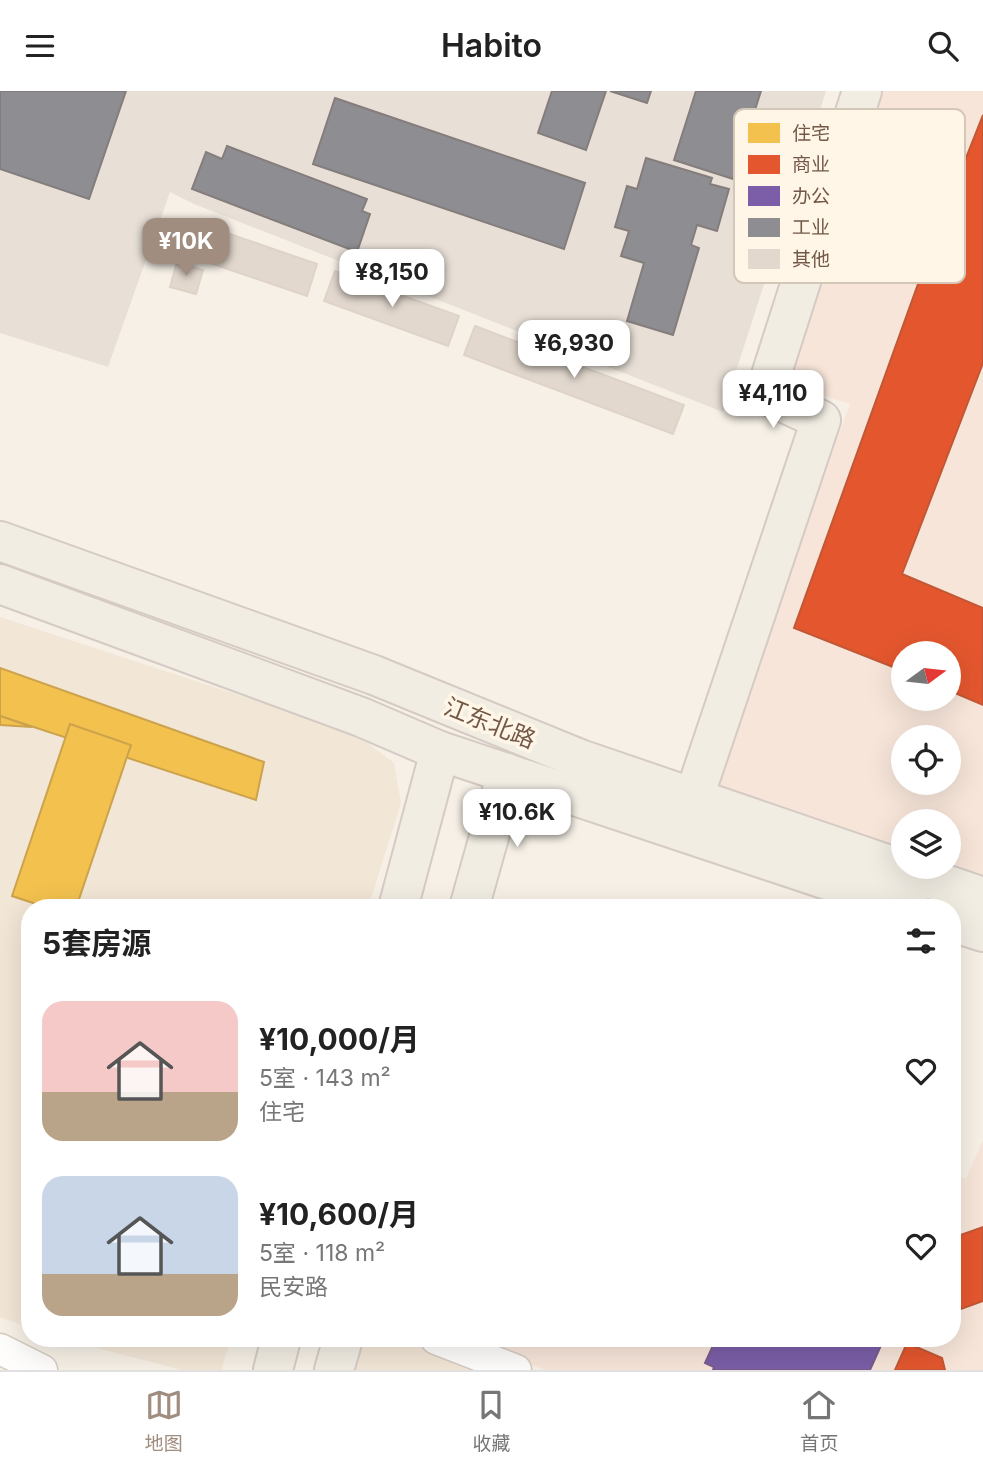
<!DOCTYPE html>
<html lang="zh">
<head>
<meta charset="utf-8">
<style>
  :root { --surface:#fff; --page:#f6f6f6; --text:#222; --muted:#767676; --line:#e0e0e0; --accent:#a18d7f }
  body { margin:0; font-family:Inter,"Noto Sans SC",sans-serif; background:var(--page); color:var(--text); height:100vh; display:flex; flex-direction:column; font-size:26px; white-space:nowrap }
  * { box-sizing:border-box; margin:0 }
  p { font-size:23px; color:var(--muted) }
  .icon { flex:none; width:38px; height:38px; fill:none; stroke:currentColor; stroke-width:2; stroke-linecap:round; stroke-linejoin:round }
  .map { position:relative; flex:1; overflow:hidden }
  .panel { position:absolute; left:21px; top:808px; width:940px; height:448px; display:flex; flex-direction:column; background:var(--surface); border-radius:28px; box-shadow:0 7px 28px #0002 }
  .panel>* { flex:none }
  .needle { width:46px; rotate:75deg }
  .tools { position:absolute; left:891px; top:550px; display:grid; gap:14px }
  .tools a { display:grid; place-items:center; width:70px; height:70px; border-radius:50%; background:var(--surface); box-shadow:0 7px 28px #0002; font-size:35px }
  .price { position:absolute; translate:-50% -60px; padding:0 16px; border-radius:14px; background:#fff; color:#222; font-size:23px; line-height:46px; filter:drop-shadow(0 2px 4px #0008) }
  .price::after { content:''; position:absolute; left:50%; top:42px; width:21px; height:16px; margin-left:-10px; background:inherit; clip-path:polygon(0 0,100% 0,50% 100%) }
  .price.selected { background:var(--accent); color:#fff }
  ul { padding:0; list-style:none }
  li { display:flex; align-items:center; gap:21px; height:175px; padding:0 21px }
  li span { display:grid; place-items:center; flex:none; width:196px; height:140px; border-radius:21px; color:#555 }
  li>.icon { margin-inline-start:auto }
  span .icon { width:84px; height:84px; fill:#fffc; stroke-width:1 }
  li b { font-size:30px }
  h2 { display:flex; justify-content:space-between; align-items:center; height:84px; padding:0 21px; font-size:30px }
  header { display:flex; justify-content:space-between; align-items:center; height:91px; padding:0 21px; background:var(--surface); font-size:32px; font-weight:600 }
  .tab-bar { display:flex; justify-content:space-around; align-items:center; height:98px; border-top:2px solid var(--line); background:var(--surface); font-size:19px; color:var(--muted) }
  .tab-bar a { display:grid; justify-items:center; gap:4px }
  .tab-bar .selected { color:var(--accent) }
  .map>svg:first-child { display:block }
  .residential { fill:#f2e6d6 }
  .commercial { fill:#f7e5d9; fill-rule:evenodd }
  .industrial { fill:#e8e0d7 }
  .homes { fill:#f2c14e; stroke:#cca24c; stroke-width:2 }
  .shops { fill:#e4572e; stroke:#c25736; stroke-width:2 }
  .offices { fill:#7b5ea7; stroke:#795c8a; stroke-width:2 }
  .industry { fill:#8d8d92; stroke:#857d7c; stroke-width:2 }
  .building { fill:#e2d8ce; stroke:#dfd3c8; stroke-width:2 }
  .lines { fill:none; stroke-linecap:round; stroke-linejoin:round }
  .minor-casing { stroke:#d5cbc2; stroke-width:33 }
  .major-casing { stroke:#d5cbc4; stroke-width:42 }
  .minor { stroke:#fefdfb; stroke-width:30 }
  .major { stroke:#f2ede3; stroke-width:38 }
  .labels { text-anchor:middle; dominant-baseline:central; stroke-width:7; stroke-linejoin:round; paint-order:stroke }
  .street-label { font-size:24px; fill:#735847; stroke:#fff6e7 }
  .key { fill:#fff6e7; stroke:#d5c7b7; stroke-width:2 }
  .key-label { font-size:19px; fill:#735847 }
</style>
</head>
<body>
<header><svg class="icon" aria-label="menu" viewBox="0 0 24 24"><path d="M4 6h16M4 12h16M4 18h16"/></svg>Habito<svg class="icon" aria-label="search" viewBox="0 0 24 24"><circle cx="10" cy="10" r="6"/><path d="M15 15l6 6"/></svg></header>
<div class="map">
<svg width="983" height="1279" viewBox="0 0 983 1279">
  <rect width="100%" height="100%" fill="#f6f0e6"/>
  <!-- residential -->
  <g class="residential">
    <path d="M0 526 324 632 366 651 394 672 401 712 368 817H30V1237L0 1226Z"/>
    <path d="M62 1248H231L221 1279H182Z"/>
    <path d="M350 1248H407L479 1279H341Z"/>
  </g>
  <!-- commercial -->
  <g class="commercial">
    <path d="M877 0H983V784L949 772 948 730H903V757L711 694 850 313 784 292ZM903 562H948V607H903ZM903 646H948V691H903Z"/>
    <path d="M983 1049V1279H545L465 1248H952V1083L966 1088Z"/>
  </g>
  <!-- industrial -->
  <path class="industrial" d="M0 0H826L723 321 194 113 170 101 108 276 0 242Z"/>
  <!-- homes -->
  <g class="homes">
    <path d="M0 577 264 671 256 709 0 625Z"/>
    <path d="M0 625 32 636 0 634Z"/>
    <path d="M70 633 131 654 76 817H48L12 805Z"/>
  </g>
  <!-- shops -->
  <g class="shops">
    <path d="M983 24V272L902 483 983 517V614L948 599V562H903V580L794 537 940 132Z"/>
    <path d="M983 1136V1210L961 1218 952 1214V1144L955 1146Z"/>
    <path d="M907 1252 942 1267 945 1279H895Z"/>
  </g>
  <!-- offices -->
  <path class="offices" d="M716 1248H879L883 1250 870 1279H713L714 1276 705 1272Z"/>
  <!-- industry -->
  <g class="industry">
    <path d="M0 0H126L89 108 0 78Z"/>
    <path d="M552 0H606L586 59 538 42Z"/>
    <path d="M610 0H651L647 12Z"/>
    <path d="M696 0H761L733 88 674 69Z"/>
    <path d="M335 7 585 92 564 158 313 73Z"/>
    <path d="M227 55 367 108 362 120 370 123 357 161 192 98 206 61 222 68Z"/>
    <path d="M646 67 712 87 710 93 729 98 717 140 697 134 691 154 699 157 673 244 627 230 644 172 621 165 629 140 615 136 627 95 637 98Z"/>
  </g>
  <!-- building -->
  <g class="building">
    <path d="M189 129 317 173 307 205 178 161Z"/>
    <path d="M177 171 203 179 196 203 170 196Z"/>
    <path d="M335 180 459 225 448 255 324 210Z"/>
    <path d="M475 235 684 314 673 343 464 264Z"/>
  </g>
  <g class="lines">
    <!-- minor casing -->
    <g class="minor-casing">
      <g id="minor">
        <path d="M436 1248 516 1279"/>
        <path d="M0 1258 42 1279"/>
      </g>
    </g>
    <!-- major casing -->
    <g class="major-casing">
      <g id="major">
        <path d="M0 450 374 584 580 668 983 806"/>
        <path d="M0 493 361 626 440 660 911 817"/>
        <path d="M694 706 821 329 765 303 862 0"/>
        <path d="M398 817 440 660"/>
        <path d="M469 817 507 682"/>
        <path d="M952 831 983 841"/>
        <path d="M273 1279 281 1248"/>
        <path d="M334 1279 343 1248"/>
      </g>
    </g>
    <!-- minor -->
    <use href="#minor" class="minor"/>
    <!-- major -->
    <use href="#major" class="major"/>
  </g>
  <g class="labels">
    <!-- street labels -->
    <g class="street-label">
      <text transform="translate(490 632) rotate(22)">江东北路</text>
    </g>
  </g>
  <!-- legend -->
  <rect x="734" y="18" width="231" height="174" rx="10" class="key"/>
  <rect x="748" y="32" width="32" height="20" fill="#f2c14e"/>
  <rect x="748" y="64" width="32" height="19" fill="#e4572e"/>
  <rect x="748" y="95" width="32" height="20" fill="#7b5ea7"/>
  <rect x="748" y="127" width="32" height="19" fill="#8d8d92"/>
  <rect x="748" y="158" width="32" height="20" fill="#e2d8ce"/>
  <g class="key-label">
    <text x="792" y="49">住宅</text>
    <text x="792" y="80">商业</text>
    <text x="792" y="112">办公</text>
    <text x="792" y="143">工业</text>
    <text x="792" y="175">其他</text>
  </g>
</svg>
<div class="tools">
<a><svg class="needle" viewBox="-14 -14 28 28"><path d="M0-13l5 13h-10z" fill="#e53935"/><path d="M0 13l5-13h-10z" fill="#767676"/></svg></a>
<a><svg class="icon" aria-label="locate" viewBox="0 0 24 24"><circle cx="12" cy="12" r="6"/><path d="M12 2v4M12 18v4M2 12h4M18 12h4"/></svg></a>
<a><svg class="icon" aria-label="layers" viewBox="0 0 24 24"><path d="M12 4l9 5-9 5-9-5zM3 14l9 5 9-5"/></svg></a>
</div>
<b class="price selected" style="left:186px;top:187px">¥10K</b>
<b class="price" style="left:392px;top:218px">¥8,150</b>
<b class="price" style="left:574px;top:289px">¥6,930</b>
<b class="price" style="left:773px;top:339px">¥4,110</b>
<b class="price" style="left:517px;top:758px">¥10.6K</b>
<section class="panel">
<h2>5套房源<svg class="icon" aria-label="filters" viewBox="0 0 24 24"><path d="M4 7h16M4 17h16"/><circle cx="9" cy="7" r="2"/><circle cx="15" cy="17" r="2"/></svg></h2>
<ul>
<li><span style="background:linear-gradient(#f6c9c9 65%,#b9a48a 0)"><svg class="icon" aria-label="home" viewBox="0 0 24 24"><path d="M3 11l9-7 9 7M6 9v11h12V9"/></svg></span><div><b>¥10,000/月</b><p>5室 · 143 m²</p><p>住宅</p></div><svg class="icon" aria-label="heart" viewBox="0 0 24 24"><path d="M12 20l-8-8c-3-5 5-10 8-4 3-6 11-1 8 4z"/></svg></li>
<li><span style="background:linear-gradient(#c9d6e8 70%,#b9a48a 0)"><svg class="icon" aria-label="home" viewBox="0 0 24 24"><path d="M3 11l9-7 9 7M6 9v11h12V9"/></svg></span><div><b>¥10,600/月</b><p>5室 · 118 m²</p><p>民安路</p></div><svg class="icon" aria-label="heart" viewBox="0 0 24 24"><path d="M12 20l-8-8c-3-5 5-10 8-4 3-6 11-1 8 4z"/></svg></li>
</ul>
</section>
</div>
<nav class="tab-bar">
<a class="selected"><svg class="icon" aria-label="map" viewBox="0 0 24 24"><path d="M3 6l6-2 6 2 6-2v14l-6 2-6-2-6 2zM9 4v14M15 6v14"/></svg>地图</a>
<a><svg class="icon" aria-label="saved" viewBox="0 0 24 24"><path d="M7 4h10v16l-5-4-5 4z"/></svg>收藏</a>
<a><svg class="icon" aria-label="home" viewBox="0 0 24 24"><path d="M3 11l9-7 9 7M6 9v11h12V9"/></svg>首页</a>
</nav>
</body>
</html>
